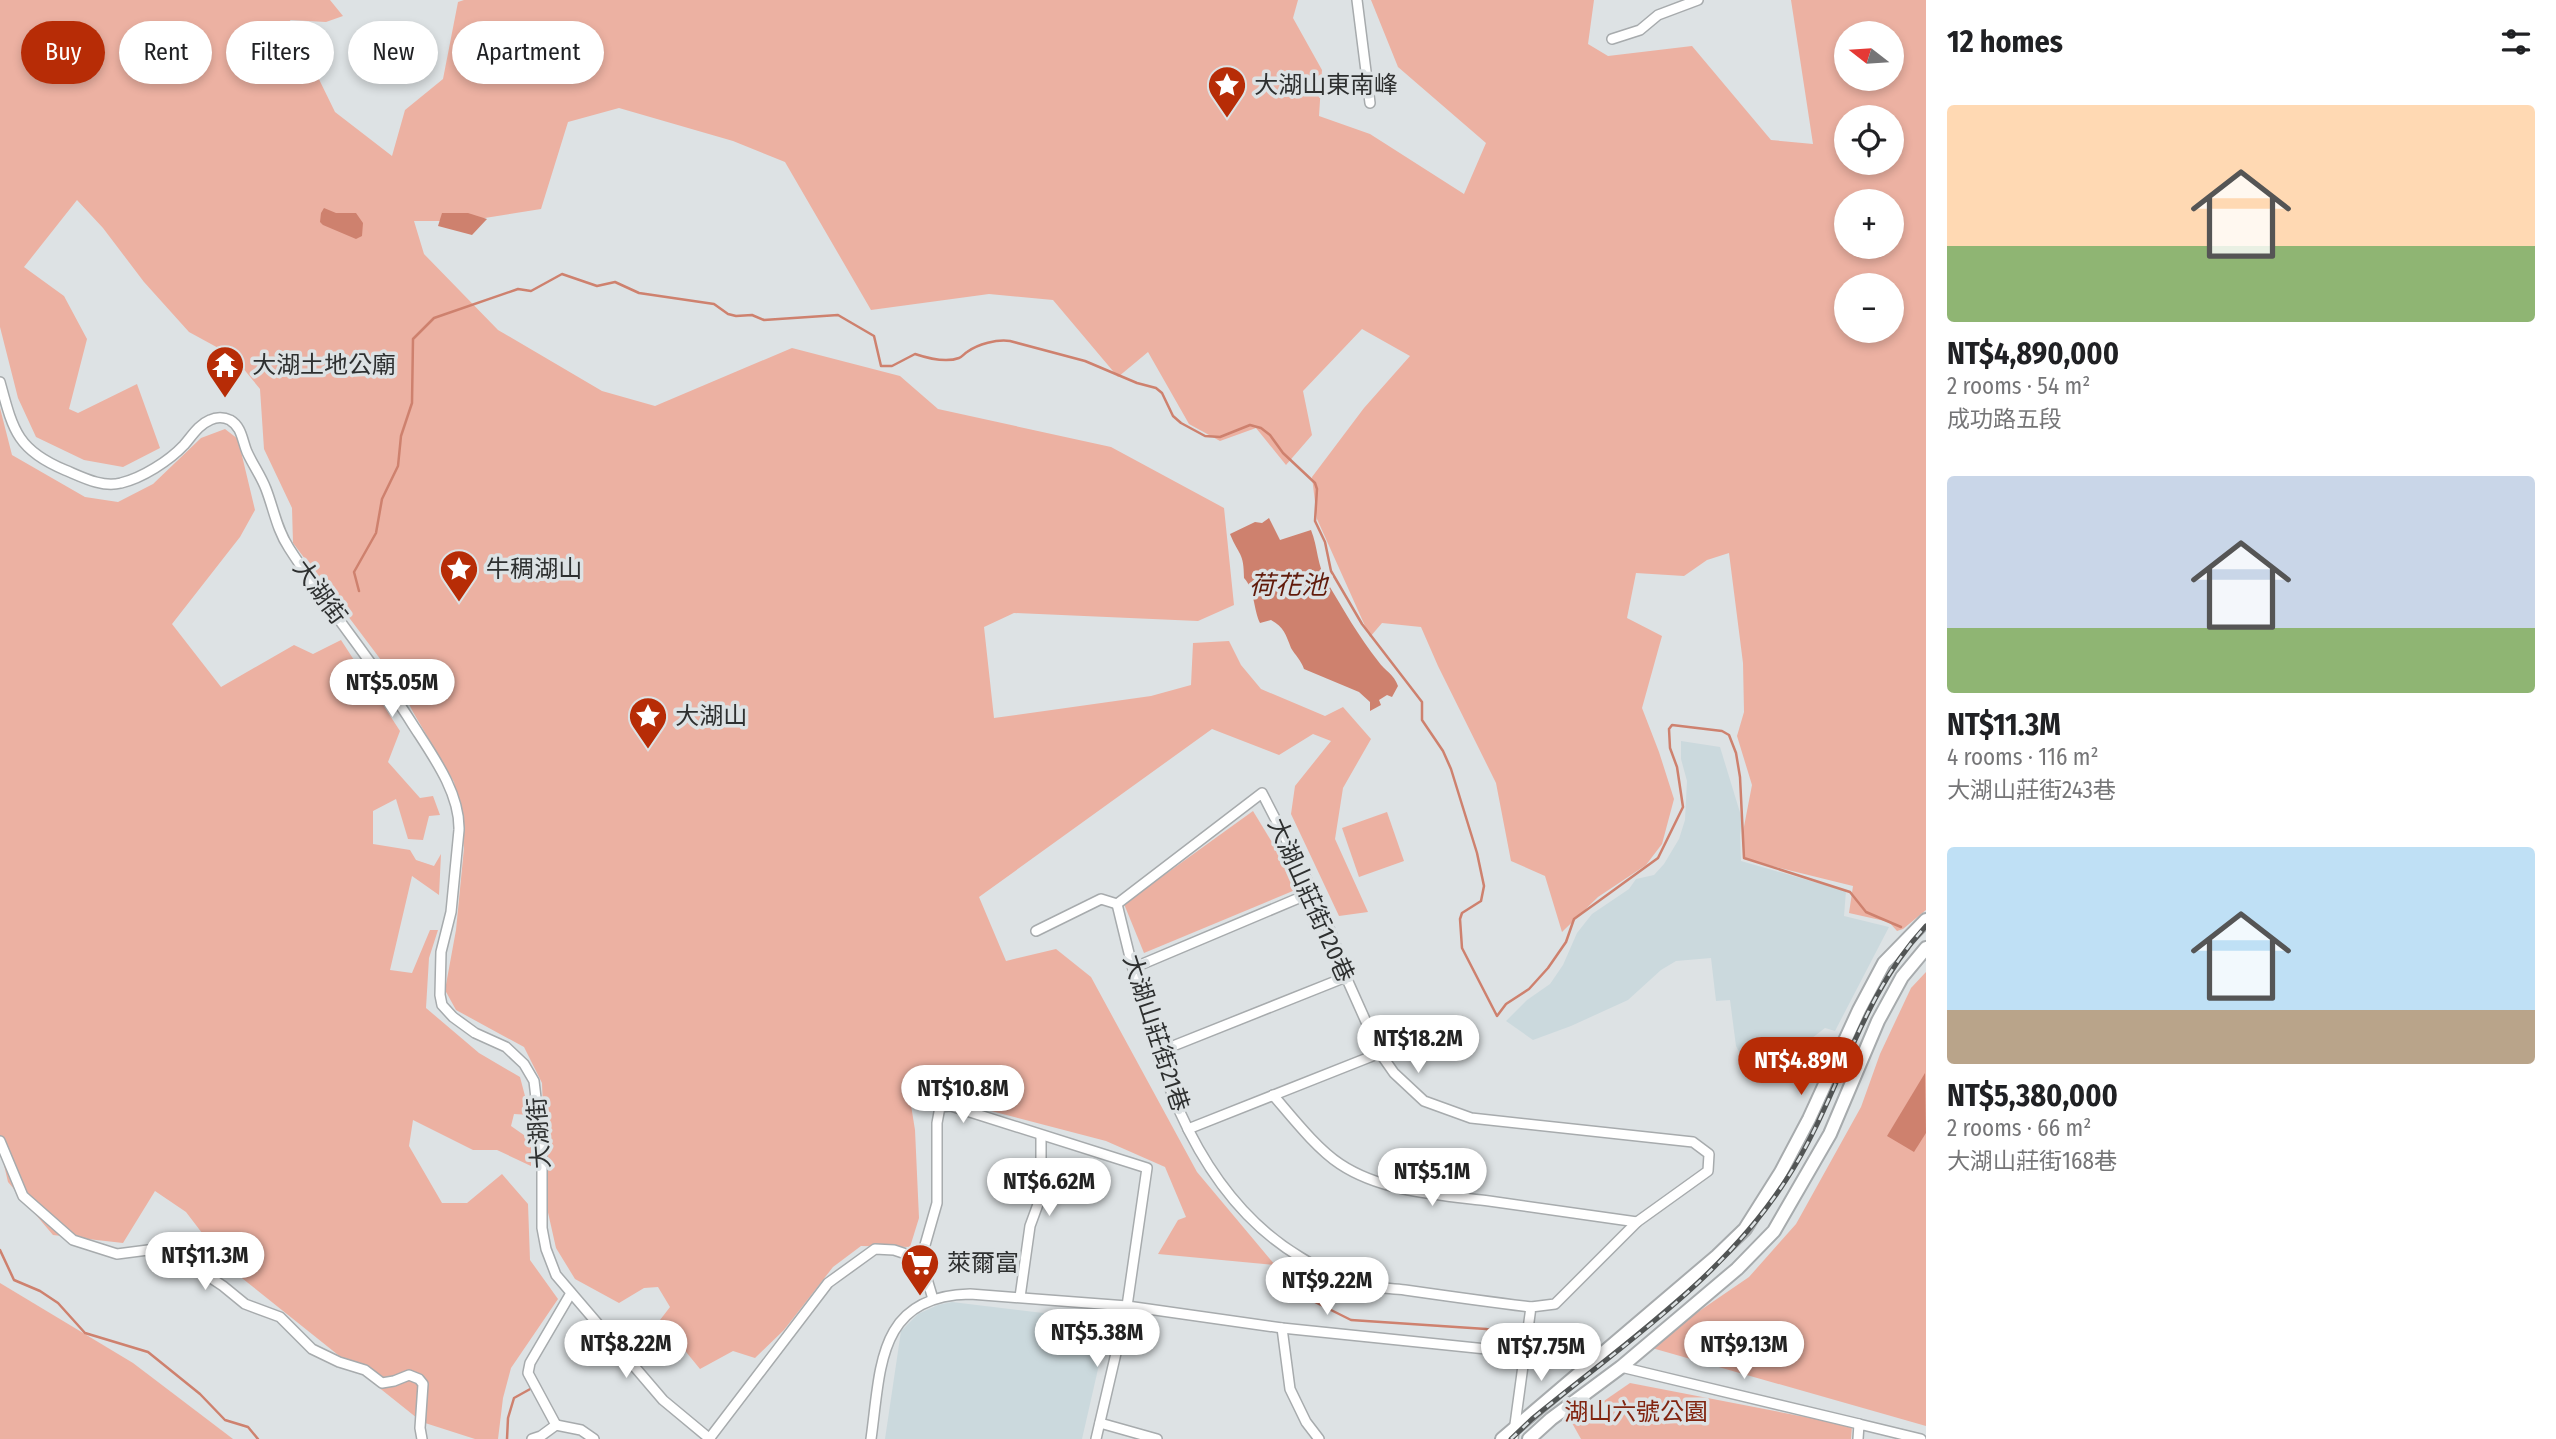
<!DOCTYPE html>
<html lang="en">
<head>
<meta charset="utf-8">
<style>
  :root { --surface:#fff; --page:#f2f2f2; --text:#202124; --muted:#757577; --accent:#b72c06 }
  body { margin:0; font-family:"Fira Sans Condensed","Noto Sans TC",sans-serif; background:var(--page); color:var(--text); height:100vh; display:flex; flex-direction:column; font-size:26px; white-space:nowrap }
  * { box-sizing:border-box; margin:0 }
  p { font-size:23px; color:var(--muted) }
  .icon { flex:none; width:38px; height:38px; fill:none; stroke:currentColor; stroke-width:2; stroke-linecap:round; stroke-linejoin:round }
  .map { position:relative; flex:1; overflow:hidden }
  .sheet { display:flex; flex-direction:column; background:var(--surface); width:630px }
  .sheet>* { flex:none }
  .banner { position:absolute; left:21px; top:21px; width:665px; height:63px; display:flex; gap:14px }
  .needle { width:46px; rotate:287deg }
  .fabs { position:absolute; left:1834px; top:21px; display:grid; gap:14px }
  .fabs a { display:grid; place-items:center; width:70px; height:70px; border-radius:50%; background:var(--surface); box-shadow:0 4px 10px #0003; font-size:35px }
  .price { position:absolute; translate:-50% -60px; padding:0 16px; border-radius:24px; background:#fff; color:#222; font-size:23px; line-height:46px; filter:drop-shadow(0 2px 4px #0008) }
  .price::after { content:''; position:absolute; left:50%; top:42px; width:21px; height:16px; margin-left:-10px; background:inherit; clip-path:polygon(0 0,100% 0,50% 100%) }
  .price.current { background:var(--accent); color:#fff }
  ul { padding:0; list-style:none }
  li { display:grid; align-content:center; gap:14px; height:371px; padding:0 21px }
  li span { display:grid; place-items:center; height:217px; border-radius:7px; color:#555 }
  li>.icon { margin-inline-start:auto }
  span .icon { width:126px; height:126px; fill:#fffc; stroke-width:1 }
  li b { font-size:30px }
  h2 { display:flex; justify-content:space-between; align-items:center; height:84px; padding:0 21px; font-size:30px }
  .pill { padding:0 24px; border-radius:32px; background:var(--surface); box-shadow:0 4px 10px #0003; font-size:24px; line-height:63px }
  .pill.current { background:var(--accent); color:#fff }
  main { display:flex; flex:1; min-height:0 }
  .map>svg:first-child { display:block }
  .built { fill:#cbd9dd }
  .green { fill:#ecb1a2; fill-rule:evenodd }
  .water { fill:#ce816e }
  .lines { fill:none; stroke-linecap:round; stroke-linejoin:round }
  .stream { stroke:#ce816e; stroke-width:2.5 }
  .street-casing { stroke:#a7abad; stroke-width:12 }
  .secondary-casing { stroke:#a7abad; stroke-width:16 }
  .street { stroke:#fff; stroke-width:9 }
  .secondary { stroke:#fff; stroke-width:12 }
  .rail-casing { stroke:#525555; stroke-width:5 }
  .rail { stroke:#dde2e4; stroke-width:2.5; stroke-dasharray:8; stroke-linecap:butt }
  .labels { text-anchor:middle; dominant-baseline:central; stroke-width:7; stroke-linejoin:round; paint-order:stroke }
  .poi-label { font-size:24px; fill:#2e3030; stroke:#dde2e4; text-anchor:start }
  .street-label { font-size:24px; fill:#2e3030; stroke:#dde2e4 }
  .park-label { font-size:24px; fill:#81240f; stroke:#dde2e4 }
  .water-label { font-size:26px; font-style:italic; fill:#601a0a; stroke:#dde2e4 }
</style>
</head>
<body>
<main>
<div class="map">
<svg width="1926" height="1439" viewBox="0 0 1926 1439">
  <rect width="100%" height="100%" fill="#dde2e4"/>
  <!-- built -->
  <g class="built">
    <path d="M1681 741 1720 747 1742 819 1740 835 1741 861 1846 891 1844 916 1889 927 1835 1031 1825 1028 1812 1038 1796 1058 1779 1068 1773 1075 1760 1077 1745 1063 1736 1046 1730 1000 1716 1001 1711 958 1676 961 1661 970 1628 1000 1571 1026 1533 1040 1506 1021 1527 1000 1550 984 1563 965 1577 933 1592 914 1629 889 1636 879 1654 875 1664 864 1679 839 1685 820 1687 781 1681 759Z"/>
    <path d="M952 1302 1109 1321 1082 1439H885L901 1331 918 1314 938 1305Z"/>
  </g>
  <!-- green -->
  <g class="green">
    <path d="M0 0H330L343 16 326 22 290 20 335 112 392 156 405 110 443 79 458 2 464 0H1298L1293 18 1322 70 1319 116 1370 134 1464 194 1486 143 1398 67 1371 0H1594L1588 44 1608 56 1692 46 1771 140 1813 144 1791 0H1926V910L1903 929 1897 931 1889 922 1849 913 1853 886 1744 859 1742 837 1752 785 1737 736 1744 712 1743 663 1729 553 1707 560 1684 576 1636 573 1627 618 1662 636 1642 708 1659 752 1674 799 1662 844 1646 865 1598 897 1562 932 1545 876 1511 861 1496 783 1438 666 1421 627 1382 623 1370 637 1317 519 1312 477 1364 408 1410 356 1362 329 1303 391 1312 435 1286 465 1256 428 1220 441 1189 424 1148 352 1118 377 1053 300 989 294 871 310 785 162 733 141 619 108 568 122 541 209 466 221H414L424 254 498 330 602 391 655 406 792 348 900 376 938 409 1111 447 1224 508 1234 605 1198 621 1014 613 984 627 994 718 1151 696 1191 685 1193 643 1229 641 1241 665 1261 689 1325 716 1343 707 1371 739 1343 788 1335 839 1368 912 1339 916 1291 814 1295 786 1331 741 1313 734 1279 755 1212 729 979 897 1006 961 1056 949 1091 977 1197 1172 1275 1265 1158 1254 1178 1220 1186 1217 1165 1167 1106 1141 938 1097 910 1099 915 1130 919 1218 910 1247 861 1246 833 1267 784 1330 755 1358 733 1351 700 1369 660 1320 670 1307 658 1287 644 1288 619 1303 575 1279 556 1248 547 1208 542 1083 524 1047 456 1010 445 990 456 930 464 848 454 782 413 712 399 684 293 543 292 508 264 449 260 389 233 356 189 332 144 282 103 228 77 200 24 267 64 296 87 339 69 409 78 413 137 384 160 448 123 467 84 460 36 437 18 398 0 327ZM1846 33H1892V79H1846ZM1846 117H1892V163H1846ZM1846 201H1892V247H1846ZM1846 285H1892V331H1846Z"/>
    <path d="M0 408 12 455 85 497 118 502 153 484 201 438 225 429 238 439 255 510 240 537 172 624 221 687 294 645 313 654 341 640 400 731 388 762 420 798 433 796 440 815 429 816 423 840 408 839 396 799 373 811V844L410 850 416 860 434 866 441 854 439 895 412 876 390 970 412 973 430 930H438L429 958 426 1008 479 1053 520 1077 530 1115 514 1114 511 1126 531 1140V1166L497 1150H473L413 1120 409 1146 442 1203H467L502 1174 528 1204 530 1260 558 1299 511 1368 503 1398 498 1439H475L422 1422 228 1267 186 1212 155 1191 123 1243 53 1235 8 1182 0 1148Z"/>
    <path d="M1253 811 1300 888 1144 953 1124 904Z"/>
    <path d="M1387 812 1404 861 1359 877 1342 828Z"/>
    <path d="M1926 972V1426L1652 1348 1676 1327 1749 1277 1796 1224 1861 1107 1880 1054 1911 988Z"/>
    <path d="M0 1283 133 1363 233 1439H0Z"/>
    <path d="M1630 1383 1852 1426 1851 1439H1581L1572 1423Z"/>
  </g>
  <!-- water -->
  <g class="water">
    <path d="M324 208 336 213H356L363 223 362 236 356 239 323 225 320 222 321 213Z"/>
    <path d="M442 213H468L487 219 472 235 438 226Z"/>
    <path d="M1269 518 1280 540 1311 530C1318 547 1317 566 1327 582 1343 609 1359 637 1378 661 1385 671 1394 674 1398 686L1392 697 1387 695 1379 700 1381 705 1370 711V702L1359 692 1304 669C1301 660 1295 655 1291 648 1286 635 1284 627 1271 620L1260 623C1253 608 1255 590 1244 578 1244 552 1239 556 1230 534L1255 522 1262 523Z"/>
    <path d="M1925 1073 1926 1133 1914 1152 1887 1136Z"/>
  </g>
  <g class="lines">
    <!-- stream -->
    <g class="stream">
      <path d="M359 591 354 572 376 533 382 499 398 466 401 436 412 403 413 339 434 318 518 289 531 291 562 274 597 286 615 282 639 293 714 304 728 314 736 316 752 315 764 320 838 315 874 336 881 366H892L915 354C927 358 946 363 959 358 962 357 964 354 967 352 978 344 997 339 1010 341L1085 361 1137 383 1156 388 1162 393 1173 416 1181 423 1205 436 1220 437 1250 425 1261 428 1270 435 1283 453 1315 483 1317 489 1315 521 1325 542 1331 571 1362 624 1422 702V720L1443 751 1451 769 1477 853 1484 886 1481 901 1462 913 1460 919 1462 948 1497 1016 1506 1004 1529 989 1548 968 1566 942 1574 919 1658 858 1683 807 1677 767 1670 748 1669 729 1672 725 1722 731 1729 735 1736 753 1740 777 1744 858 1850 892 1866 912 1901 927"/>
      <path d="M0 1250 14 1280 40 1291 58 1303 85 1333 148 1352 200 1394 225 1420 248 1427 258 1439"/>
      <path d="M1270 1278 1279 1283"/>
      <path d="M1293 1291 1351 1320 1486 1329 1519 1335"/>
      <path d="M1535 1338 1582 1347"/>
      <path d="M507 1439 508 1418 514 1398 532 1388"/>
    </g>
    <!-- street casing -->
    <g class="street-casing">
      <g id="street">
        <path d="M1357 0 1370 103"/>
        <path d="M1612 39 1640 30 1658 15 1698 0"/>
        <path d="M0 382C13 430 17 450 65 470 82 477 102 488 121 483 142 478 169 461 184 445 192 436 198 425 210 420 216 417 224 417 230 420 242 427 242 440 247 452 253 465 261 476 266 489 274 510 277 530 289 548 328 609 375 664 413 725 433 756 460 793 459 830L451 912 441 952 440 995 442 1005 453 1017 475 1033 506 1047 524 1064 534 1081 542 1149V1228L546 1249 556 1275 663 1400 710 1439"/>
        <path d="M1117 904C1148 1031 1180 1185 1300 1257 1316 1267 1335 1278 1352 1283 1369 1288 1388 1288 1405 1290 1447 1296 1489 1302 1531 1307"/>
        <path d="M1036 931 1101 899 1117 904 1262 793 1313 892 1332 935 1346 977 1380 1053 1394 1073 1424 1101 1471 1118 1693 1142 1709 1154 1708 1171 1637 1222 1555 1304 1531 1307 1513 1439"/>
        <path d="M1133 968 1313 892"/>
        <path d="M1158 1052 1346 977"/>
        <path d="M1273 1095C1292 1117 1316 1148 1340 1164 1382 1192 1440 1195 1489 1201 1539 1208 1588 1215 1637 1222"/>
        <path d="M1188 1129 1380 1053"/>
        <path d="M0 1141 23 1196 73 1240 117 1254 148 1250 168 1254 190 1264 223 1286 245 1304 280 1317 312 1349 339 1362 365 1370 382 1383 394 1381 409 1375 419 1379 423 1384 420 1428 422 1439"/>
        <path d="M1020 1297 1030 1226 1041 1196V1136"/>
        <path d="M933 1299 921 1259 937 1203V1123L940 1107 951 1106 1147 1168 1127 1306 1096 1439"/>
        <path d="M1282 1328 1290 1389 1306 1422 1319 1439"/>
        <path d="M1621 1367 1859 1424"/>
        <path d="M1100 1423 1157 1439"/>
        <path d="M556 1425 528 1373 530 1363 571 1293"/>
        <path d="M532 1439 541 1436 556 1425 581 1430 594 1439"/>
        <path d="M709 1439 828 1283 875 1249 894 1250 921 1259"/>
        <path d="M871 1439C881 1367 877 1296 970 1294L1127 1306 1282 1328 1525 1353 1590 1364"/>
        <path d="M1858 1439 1859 1424 1921 1439"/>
      </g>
    </g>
    <!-- secondary casing -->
    <g class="secondary-casing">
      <g id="secondary">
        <path d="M1502 1439 1717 1256 1745 1229 1781 1172 1809 1119 1859 1010 1884 963 1926 920"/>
        <path d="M1529 1439 1551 1419 1621 1367 1737 1269 1774 1231 1830 1134 1878 1021 1902 977 1926 948"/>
      </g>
    </g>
    <!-- street -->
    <use href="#street" class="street"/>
    <!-- secondary -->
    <use href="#secondary" class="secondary"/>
    <!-- rail casing -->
    <g class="rail-casing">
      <path id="rail" d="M1511 1439 1532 1419C1622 1345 1722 1279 1786 1180 1840 1098 1857 1000 1926 926"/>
    </g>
    <!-- rail -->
    <use href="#rail" class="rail"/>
  </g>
  <!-- icons -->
  <defs>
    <g id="sight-pin" transform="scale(2.0125)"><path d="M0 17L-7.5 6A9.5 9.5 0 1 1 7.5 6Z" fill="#b72c06" stroke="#dde2e4"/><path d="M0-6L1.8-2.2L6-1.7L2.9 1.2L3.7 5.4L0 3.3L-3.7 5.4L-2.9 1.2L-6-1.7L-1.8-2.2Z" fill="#fff"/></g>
    <g id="temple-pin" transform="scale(2.0125)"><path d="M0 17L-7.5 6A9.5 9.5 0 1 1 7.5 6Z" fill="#b72c06" stroke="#dde2e4"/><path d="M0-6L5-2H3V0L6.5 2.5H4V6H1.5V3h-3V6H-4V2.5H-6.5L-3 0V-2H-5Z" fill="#fff"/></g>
    <g id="supermarket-pin" transform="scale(2.0125)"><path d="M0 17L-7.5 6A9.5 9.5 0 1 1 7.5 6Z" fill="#b72c06" stroke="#dde2e4"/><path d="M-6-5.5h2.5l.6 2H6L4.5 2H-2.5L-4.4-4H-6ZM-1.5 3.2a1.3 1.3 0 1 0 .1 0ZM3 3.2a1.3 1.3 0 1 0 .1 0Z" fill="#fff"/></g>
  </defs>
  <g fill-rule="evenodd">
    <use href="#sight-pin" x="1227" y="85"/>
    <use href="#temple-pin" x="225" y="365"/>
    <use href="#sight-pin" x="459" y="569"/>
    <use href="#sight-pin" x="648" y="716"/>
    <use href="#supermarket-pin" x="920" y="1263"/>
  </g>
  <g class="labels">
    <!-- poi labels -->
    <g class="poi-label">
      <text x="1254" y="85">大湖山東南峰</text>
      <text x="252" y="365">大湖土地公廟</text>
      <text x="486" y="569">牛稠湖山</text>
      <text x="675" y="716">大湖山</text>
      <text x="947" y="1263">萊爾富</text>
    </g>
    <!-- street labels -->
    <g class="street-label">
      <text transform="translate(320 592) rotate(54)">大湖街</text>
      <text transform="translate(1311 900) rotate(66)">大湖山莊街120巷</text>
      <text transform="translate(1156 1033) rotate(72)">大湖山莊街21巷</text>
      <text transform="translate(539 1133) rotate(-94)">大湖街</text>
    </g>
    <!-- park labels -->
    <g class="park-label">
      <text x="1636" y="1412">湖山六號公園</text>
    </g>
    <!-- water labels -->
    <g class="water-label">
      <text x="1288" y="585">荷花池</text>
    </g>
  </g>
</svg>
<div class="fabs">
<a><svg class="needle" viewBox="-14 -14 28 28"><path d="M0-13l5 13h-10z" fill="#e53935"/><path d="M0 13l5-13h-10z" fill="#757577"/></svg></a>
<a><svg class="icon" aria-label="locate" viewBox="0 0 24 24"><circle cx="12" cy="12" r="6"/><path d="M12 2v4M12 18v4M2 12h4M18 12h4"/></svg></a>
<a>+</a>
<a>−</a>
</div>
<b class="price" style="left:392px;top:719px">NT$5.05M</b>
<b class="price" style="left:1418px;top:1075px">NT$18.2M</b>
<b class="price current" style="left:1801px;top:1097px">NT$4.89M</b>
<b class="price" style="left:963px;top:1125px">NT$10.8M</b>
<b class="price" style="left:1432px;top:1208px">NT$5.1M</b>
<b class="price" style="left:1049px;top:1218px">NT$6.62M</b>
<b class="price" style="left:205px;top:1292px">NT$11.3M</b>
<b class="price" style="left:1327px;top:1317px">NT$9.22M</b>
<b class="price" style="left:1097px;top:1369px">NT$5.38M</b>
<b class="price" style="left:626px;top:1380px">NT$8.22M</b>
<b class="price" style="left:1744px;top:1381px">NT$9.13M</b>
<b class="price" style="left:1541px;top:1383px">NT$7.75M</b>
<div class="banner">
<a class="pill current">Buy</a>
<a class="pill">Rent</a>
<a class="pill">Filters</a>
<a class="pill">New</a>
<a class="pill">Apartment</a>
</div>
</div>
<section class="sheet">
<h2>12 homes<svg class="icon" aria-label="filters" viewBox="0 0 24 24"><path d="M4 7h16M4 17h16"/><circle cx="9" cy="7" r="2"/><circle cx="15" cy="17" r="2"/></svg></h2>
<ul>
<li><span style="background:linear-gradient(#ffd9b3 65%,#8fb573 0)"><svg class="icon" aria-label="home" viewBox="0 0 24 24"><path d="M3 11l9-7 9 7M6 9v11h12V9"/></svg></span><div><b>NT$4,890,000</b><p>2 rooms · 54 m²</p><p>成功路五段</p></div></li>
<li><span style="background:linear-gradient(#c9d6e8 70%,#8fb573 0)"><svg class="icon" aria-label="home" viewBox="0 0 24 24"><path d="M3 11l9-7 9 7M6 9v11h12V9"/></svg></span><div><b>NT$11.3M</b><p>4 rooms · 116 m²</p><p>大湖山莊街243巷</p></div></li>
<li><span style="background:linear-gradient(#bfe0f5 75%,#b9a48a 0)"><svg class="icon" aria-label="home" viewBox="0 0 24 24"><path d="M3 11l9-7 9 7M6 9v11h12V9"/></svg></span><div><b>NT$5,380,000</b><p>2 rooms · 66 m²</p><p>大湖山莊街168巷</p></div></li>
</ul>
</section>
</main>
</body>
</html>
